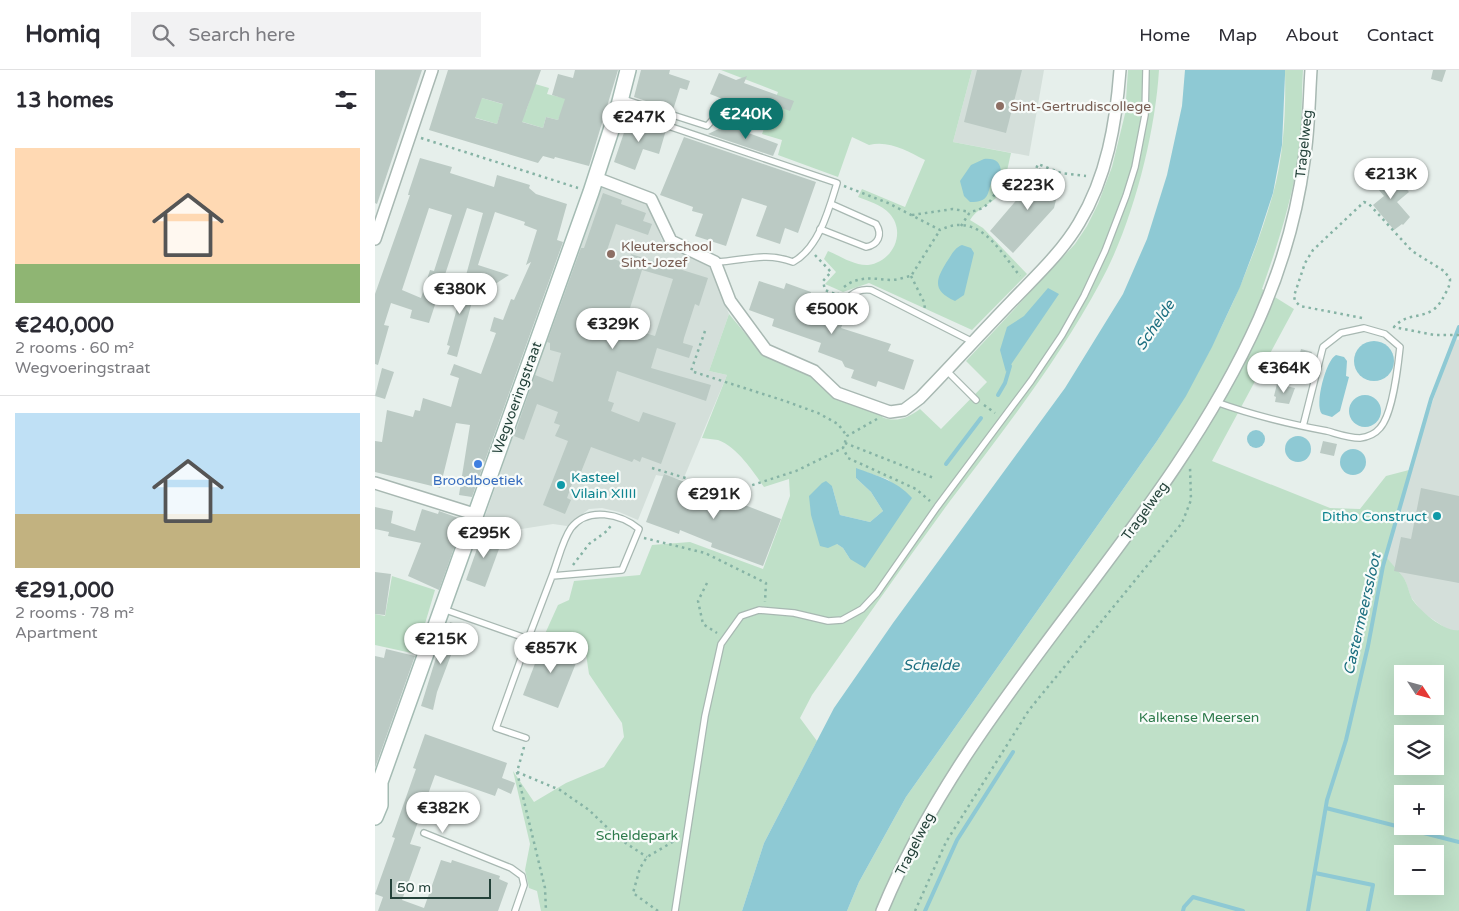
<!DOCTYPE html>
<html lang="en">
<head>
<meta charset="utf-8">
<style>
  :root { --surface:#fff; --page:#f2f2f3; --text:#2b2b33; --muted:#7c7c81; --line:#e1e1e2; --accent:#0f766e }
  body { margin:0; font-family:"Varela Round",sans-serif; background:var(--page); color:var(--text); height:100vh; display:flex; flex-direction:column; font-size:19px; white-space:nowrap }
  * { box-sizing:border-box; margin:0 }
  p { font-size:16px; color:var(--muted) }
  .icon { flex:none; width:28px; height:28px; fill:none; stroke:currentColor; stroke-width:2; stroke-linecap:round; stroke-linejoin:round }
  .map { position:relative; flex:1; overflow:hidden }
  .drawer { display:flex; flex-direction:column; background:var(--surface); width:375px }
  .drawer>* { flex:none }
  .needle { width:32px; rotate:126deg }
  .tools { position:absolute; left:1019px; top:595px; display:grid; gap:10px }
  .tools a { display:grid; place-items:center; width:50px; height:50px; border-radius:0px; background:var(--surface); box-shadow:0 5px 20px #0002; font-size:25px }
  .scale { position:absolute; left:15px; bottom:12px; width:101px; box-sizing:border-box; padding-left:5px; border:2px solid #24423a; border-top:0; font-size:14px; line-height:18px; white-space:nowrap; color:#24423a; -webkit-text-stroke:4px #f7fbf9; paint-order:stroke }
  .price { position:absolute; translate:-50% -42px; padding:0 11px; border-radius:18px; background:#fff; color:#222; font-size:16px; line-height:32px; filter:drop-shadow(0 1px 2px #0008) }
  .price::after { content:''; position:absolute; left:50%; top:30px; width:15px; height:11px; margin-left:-8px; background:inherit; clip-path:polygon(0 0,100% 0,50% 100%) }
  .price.selected { background:var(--accent); color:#fff }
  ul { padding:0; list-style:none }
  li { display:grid; align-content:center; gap:10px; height:265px; padding:0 15px }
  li+li { border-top:1px solid var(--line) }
  li span { display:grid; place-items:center; height:155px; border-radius:0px; color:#555 }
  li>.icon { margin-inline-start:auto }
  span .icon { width:90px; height:90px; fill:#fffc; stroke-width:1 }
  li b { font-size:21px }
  h2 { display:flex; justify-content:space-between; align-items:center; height:60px; padding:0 15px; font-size:21px }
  header { display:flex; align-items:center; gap:30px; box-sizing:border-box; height:70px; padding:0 25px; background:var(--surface); border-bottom:1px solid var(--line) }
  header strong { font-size:24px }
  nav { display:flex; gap:28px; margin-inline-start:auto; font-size:18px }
  .search { width:350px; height:45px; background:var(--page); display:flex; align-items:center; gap:12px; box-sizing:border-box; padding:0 18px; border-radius:0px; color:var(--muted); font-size:19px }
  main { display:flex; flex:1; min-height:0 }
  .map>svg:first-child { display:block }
  .built { fill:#d4dfda }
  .green { fill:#bfe0c8; fill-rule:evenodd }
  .water { fill:#8ec9d4 }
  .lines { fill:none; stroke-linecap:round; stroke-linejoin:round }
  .stream { stroke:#8ec9d4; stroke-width:4 }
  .building { fill:#bbcac4; fill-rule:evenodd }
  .lane-casing { stroke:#a8b8b2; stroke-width:8 }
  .street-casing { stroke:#a8b8b2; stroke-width:14 }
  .secondary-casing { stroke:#a4bbb3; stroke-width:18 }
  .path { stroke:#86b3a5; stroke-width:2.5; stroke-dasharray:2.5 4; stroke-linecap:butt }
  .lane { stroke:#fff; stroke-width:5.5 }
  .street { stroke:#fff; stroke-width:11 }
  .secondary { stroke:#fff; stroke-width:15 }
  .education-dot { fill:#8d6e63; stroke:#f7fbf9; stroke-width:2 }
  .shop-dot { fill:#3f7fe0; stroke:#f7fbf9; stroke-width:2 }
  .culture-dot { fill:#0f9aa8; stroke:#f7fbf9; stroke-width:2 }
  .labels { text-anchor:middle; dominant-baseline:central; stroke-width:4.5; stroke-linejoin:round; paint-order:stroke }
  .education-label { font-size:14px; fill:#785e54; stroke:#f7fbf9; text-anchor:start }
  .street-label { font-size:14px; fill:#24423a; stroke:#f7fbf9 }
  .culture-label { font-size:14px; fill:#0d838f; stroke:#f7fbf9; text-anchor:start }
  .shop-label { font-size:14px; fill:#366cbe; stroke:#f7fbf9 }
  .park-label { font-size:14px; fill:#2d7a4b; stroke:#f7fbf9 }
  .water-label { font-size:15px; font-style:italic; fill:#1c6f80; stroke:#f7fbf9 }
</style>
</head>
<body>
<header>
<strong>Homiq</strong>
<div class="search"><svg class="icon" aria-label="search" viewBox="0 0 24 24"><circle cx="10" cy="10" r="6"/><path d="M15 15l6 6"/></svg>Search here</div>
<nav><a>Home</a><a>Map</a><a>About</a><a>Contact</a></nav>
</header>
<main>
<section class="drawer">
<h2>13 homes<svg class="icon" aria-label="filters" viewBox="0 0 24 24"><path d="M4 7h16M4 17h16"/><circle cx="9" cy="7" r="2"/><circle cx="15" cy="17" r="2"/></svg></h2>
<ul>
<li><span style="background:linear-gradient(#ffd9b3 75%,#8fb573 0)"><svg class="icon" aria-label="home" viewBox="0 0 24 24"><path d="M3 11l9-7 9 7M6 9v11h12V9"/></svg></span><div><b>€240,000</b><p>2 rooms · 60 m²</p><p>Wegvoeringstraat</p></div></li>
<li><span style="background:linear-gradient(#bfe0f5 65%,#c2b280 0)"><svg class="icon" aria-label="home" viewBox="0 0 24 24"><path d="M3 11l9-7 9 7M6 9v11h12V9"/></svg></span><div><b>€291,000</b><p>2 rooms · 78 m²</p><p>Apartment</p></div></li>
</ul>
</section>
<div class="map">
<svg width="1084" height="841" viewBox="0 0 1084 841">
  <rect width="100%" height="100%" fill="#e6efeb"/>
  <!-- built -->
  <g class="built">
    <path d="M597 0H669L654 86 578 72Z"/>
    <path d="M226 116 269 131 276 142 287 170 295 178 330 191 335 198 354 244 334 301 352 305 308 410 281 405 263 450 244 442 227 438 214 439 192 456 178 454 140 460 109 449Z"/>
    <path d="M1079 269 1084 270V560L1081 561 1072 559 1047 542 1036 527 1030 510 1020 500 1011 486 1034 400Z"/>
  </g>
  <!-- green -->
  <g class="green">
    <path d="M346 0H597L578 72 636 83C633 95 629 121 620 129 610 137 602 139 595 150L608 158 652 204 597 260 494 213 468 222 450 214 461 202 449 189 453 181C465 186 480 196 493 195 518 192 532 162 514 143 507 135 493 131 483 127L487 119 530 137 550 90C532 81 514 70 494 75L477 67 463 107 403 85 407 70 387 64 403 22Z"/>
    <path d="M753 0H784C780 66 757 155 725 213 683 291 628 361 575 431 528 495 483 560 437 625L425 648 442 671 389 773 367 841H166L162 821 154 818 150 800 155 774 138 701 159 732 191 713 229 697 249 667 247 653 214 604 211 584 169 566 183 535 194 530 199 511 265 505 277 475 315 472 388 499 415 426 414 409 389 417C378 401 362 377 343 370 338 369 332 369 327 368L352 305 334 301 354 244 388 285 437 306 448 319 460 328 510 344 507 347C521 353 533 348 545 339L566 359 612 312 591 291 700 174 712 156 723 134 737 97 750 44ZM481 399 512 409 536 428 475 489 468 478 462 474 457 416 465 445 495 452 508 441 496 422 481 408Z"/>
    <path d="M910 0H928C926 29 928 60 923 89 916 133 902 177 887 219L919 239 837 391 955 438 985 439 1011 406 1034 400 1011 486C1016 494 1026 503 1030 510 1033 516 1034 523 1037 529 1044 540 1070 563 1084 560V841H472L484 812 531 727 782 371C831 295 873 211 898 124 909 85 911 41 910 0ZM1028 604H1060V636H1028ZM1028 664H1060V696H1028ZM1028 724H1060V756H1028ZM1028 784H1060V816H1028Z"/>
    <path d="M150 11 174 18 172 24 193 29 183 50 171 47 168 58 125 45 122 54 81 42 107 28 151 41 155 29Z"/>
    <path d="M17 506 60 520 41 584 0 575V544L10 546Z"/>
  </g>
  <!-- water -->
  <g class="water">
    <path d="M810 0H910V5L907 75 898 123 882 172 865 217 837 277 811 326 782 371 531 727 484 812 472 841H367L389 773 459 638 518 553 690 318 748 224 772 169 792 105 807 36Z"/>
    <path d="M609 89C620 88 626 92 626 103L617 110C612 124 615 132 595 132L589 126 585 111 596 95Z"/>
    <path d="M587 175 596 178 599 183 589 225 580 231C558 221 560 211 571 193 576 186 579 178 587 175Z"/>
    <path d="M673 218 684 224 631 302 625 280 632 257 649 246Z"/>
    <circle cx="999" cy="291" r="20"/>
    <path d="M961 285 969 287 972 291 971 306 974 307 965 341 957 347 947 344C939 335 951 290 961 285Z"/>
    <circle cx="990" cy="341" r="16"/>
    <circle cx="881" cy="369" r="9"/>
    <circle cx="923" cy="379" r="13"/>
    <circle cx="978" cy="392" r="13"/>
    <path d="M481 398C502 406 521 410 537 428L490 498 475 489 468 478 462 474 453 478 445 476 436 445 434 426 447 413 451 411 457 416 465 445 495 452 508 441 496 422 481 408Z"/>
  </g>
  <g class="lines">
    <!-- stream -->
    <g class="stream">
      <path d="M623 325 630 313 635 296"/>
      <path d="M571 394 606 348"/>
      <path d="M951 738 1084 772"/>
      <path d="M940 803 998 815 993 841"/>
      <path d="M550 841 582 770 638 682"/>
      <path d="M808 841 809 837 818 827 868 841"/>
      <path d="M933 841 952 730 971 670 993 576 1008 496 1056 329 1084 257"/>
    </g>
  </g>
  <!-- building -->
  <g class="building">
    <path d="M0 0H47L2 134 0 133Z"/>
    <path d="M73 0H166L147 52 168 58 171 47 183 50 190 29 177 25 183 4 198 8 200 0H243L214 96 180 87 179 89 168 86 163 93 54 60ZM107 28 128 34 122 54 100 48Z"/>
    <path d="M266 0H295L294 4 315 11 312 20 305 18 298 40 259 27Z"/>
    <path d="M602 0H647L631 63 589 52Z"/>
    <path d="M1058 0H1071L1067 12 1056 9Z"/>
    <path d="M344 3 361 10 372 6 369 13 419 31 415 41 395 34 390 46 335 24Z"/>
    <path d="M254 48 291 60 284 84 268 79 260 100 239 92Z"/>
    <path d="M352 55 403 74 398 86 333 64Z"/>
    <path d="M309 67 441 112 423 163 410 158 405 174 381 166 392 136 367 128 351 176 320 166 328 144 317 141 318 137 285 125Z"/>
    <path d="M45 88 77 97 75 103 119 117 122 105 155 115 154 118 161 124 192 134 182 170 188 172 97 427 84 425 95 355 81 353 65 418 0 402V371L7 372 12 340 38 347 40 340 45 341 48 328 76 337 84 308 75 305 79 294 106 304 121 263 115 261 119 247 128 250 136 229 139 230 156 192 151 195 162 160 149 155 150 152 120 142 103 195 134 205 111 220 101 217 82 287 72 284 75 276 72 275 108 143 92 138 54 253 35 248 37 240 16 233 9 255 14 256 3 295 0 294V224L35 125H33L34 121ZM54 138 77 145 59 201 55 200 46 228 27 220Z"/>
    <path d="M664 98 687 106 679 138 638 183 615 161 650 120 656 125Z"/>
    <path d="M1015 100 1034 122 1022 132 1035 147 1028 155 1027 154 1019 160 998 135 1009 126 998 113Z"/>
    <path d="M228 123 247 130 246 134 271 143 268 151 277 154 273 165 241 154 230 186 253 194 256 184 333 208 324 236 320 234 309 268 308 273 318 276 314 288 282 278 276 298 336 315 331 331 242 301 233 331 239 333 236 341 264 352 268 342 301 353 286 394 267 387 265 392 259 389 257 392 216 377 206 402 202 400 192 428 196 430 190 444 168 435 193 371 180 366 185 355 179 353 183 342 162 334 149 370 139 366 160 305 178 312 186 283 175 280V273L172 272 206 178H209ZM267 200 298 209 280 266 249 257Z"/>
    <path d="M384 211 409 219 411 213 436 222 434 230 442 233 446 240 463 245 466 248H470L466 258 516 274 513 281 539 290 529 320 503 311 501 317 476 308 479 300 470 297 467 291 443 282 446 273 397 256 399 249 374 240Z"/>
    <path d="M926 279 937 282 930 313 918 309Z"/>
    <path d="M7 298 19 302 10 329 0 326Z"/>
    <path d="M902 314 920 318 914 334 900 332 901 327 899 326Z"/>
    <path d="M948 371 962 374 959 386 945 383Z"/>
    <path d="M289 404 406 449 388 496 336 477 337 473 305 460 304 464 271 452Z"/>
    <path d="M1046 418 1084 426V513L1019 501 1026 467 1036 469Z"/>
    <path d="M0 437 18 441 16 453 40 461 47 439 63 444 64 441 89 450 64 520 33 506 46 473 13 466 14 462 0 459Z"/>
    <path d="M108 462 128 468 110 517 91 510Z"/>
    <path d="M0 502 16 504 10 545 0 544Z"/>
    <path d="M75 552 87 556 62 622 58 640 46 636 60 591Z"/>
    <path d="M169 570 205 583 183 638 148 625Z"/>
    <path d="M11 579 40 586 0 698V586L9 588Z"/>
    <path d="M50 664 132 693 127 708 140 713 136 724 123 718 120 726 60 705 35 774 46 777 27 830 49 838 66 790 76 793 77 790 125 806 124 809 133 813 123 841H3L8 827 0 824 20 768 17 767 41 699 38 698Z"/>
  </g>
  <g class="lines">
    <!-- lane casing -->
    <g class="lane-casing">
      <g id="lane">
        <path d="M248 29 332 56 344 43"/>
        <path d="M243 39 462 113C454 139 444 178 418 192 389 181 370 191 340 192"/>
        <path d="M445 159 491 177C503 175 508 165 501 154L456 134"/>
        <path d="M467 244C468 228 480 218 496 220L598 272"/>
        <path d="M571 300 601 330"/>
        <path d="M841 332C877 345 914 354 952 361 963 364 973 368 985 368 993 367 1000 364 1005 358 1018 344 1023 296 1025 277L1010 264 989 258 966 263 948 277 928 356"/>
        <path d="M68 539 153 569 121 658 151 668"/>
        <path d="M153 569 177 506 247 500 264 459C246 444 213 436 196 458 187 471 183 491 177 506"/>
        <path d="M49 763 136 798 147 806 149 815 140 841"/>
        <path d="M300 841 330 646 346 574 366 546 384 540 419 543 453 551 467 550 487 539 502 523 562 437 656 311 687 265 709 226 730 181 751 126 760 97 770 45 771 0"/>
      </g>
    </g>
    <!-- street casing -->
    <g class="street-casing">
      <g id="street">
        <path d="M221 108 276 129 296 171 340 192 355 231 391 280 439 301 462 323 515 342 529 340 545 328C576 296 606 263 637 231 660 207 687 182 704 153 732 107 741 53 745 0"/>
        <path d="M0 169 57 0"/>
        <path d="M0 413 99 444"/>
        <path d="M507 841C597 622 788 464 884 249 906 199 922 144 929 91 934 61 934 30 936 0"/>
      </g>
    </g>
    <!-- secondary casing -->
    <g class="secondary-casing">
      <path id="secondary" d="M0 747 5 735V712L216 122 243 39 253 0"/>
    </g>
    <!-- path -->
    <g class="path">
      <path d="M46 68 203 118"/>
      <path d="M469 116 513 133 565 160C604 141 624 180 645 206"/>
      <path d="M537 145 578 139 595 142"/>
      <path d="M586 156 595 142C620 137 614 124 628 117 636 114 647 116 655 114L663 94 686 103 711 106"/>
      <path d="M440 185 456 202 448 211 450 220 463 225 464 223"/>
      <path d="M536 206 549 232 550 239"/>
      <path d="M469 217C484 205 499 209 516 210 523 210 530 207 536 206L565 160"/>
      <path d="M987 248 925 236 920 231 919 226 930 193 938 180 989 132 994 134 1037 181 1069 201 1075 209C1075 215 1073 219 1070 224 1056 255 1036 238 1019 257L1059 265H1084"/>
      <path d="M330 261 316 301 410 331 443 343 463 354 472 366"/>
      <path d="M609 335 620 343"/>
      <path d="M502 349 472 366 468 378 473 388 541 419 555 431"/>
      <path d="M470 373 559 408"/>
      <path d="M277 398 351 420 365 419 421 401 468 378"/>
      <path d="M269 468 330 483 391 513 390 532"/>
      <path d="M198 495 214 474 232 461 237 454"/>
      <path d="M332 513 323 531 328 554 342 563"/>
      <path d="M149 677 142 702 170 818 171 841"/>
      <path d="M142 702 185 720 214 740 243 768 272 787"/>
      <path d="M283 841 258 823 265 798 272 787 301 770"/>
      <path d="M540 841 571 772 654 640 807 453 816 430 815 397"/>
    </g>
    <!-- lane -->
    <use href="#lane" class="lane"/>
    <!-- street -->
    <use href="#street" class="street"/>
    <!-- secondary -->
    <use href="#secondary" class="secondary"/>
  </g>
  <!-- markers -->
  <g class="education-dot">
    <circle cx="625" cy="36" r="5"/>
    <circle cx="236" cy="184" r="5"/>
  </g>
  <circle class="shop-dot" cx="103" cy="394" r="5"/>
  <g class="culture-dot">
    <circle cx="186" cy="415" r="5"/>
    <circle cx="1062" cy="446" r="5"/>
  </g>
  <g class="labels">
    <!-- education labels -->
    <g class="education-label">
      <text x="635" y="36">Sint-Gertrudiscollege</text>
      <text x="246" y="176">Kleuterschool<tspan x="246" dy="16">Sint-Jozef</tspan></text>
    </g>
    <!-- street labels -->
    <g class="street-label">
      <text transform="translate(929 74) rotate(-84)">Tragelweg</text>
      <text transform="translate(142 328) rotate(-70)">Wegvoeringstraat</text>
      <text transform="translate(770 441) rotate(-54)">Tragelweg</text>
      <text transform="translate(540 774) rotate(-63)">Tragelweg</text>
    </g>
    <!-- culture labels -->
    <g class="culture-label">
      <text x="196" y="407">Kasteel<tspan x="196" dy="16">Vilain XIIII</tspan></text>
      <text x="1052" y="446" text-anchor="end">Ditho Construct</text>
    </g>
    <!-- shop labels -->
    <g class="shop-label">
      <text x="103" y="410">Broodboetiek</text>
    </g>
    <!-- park labels -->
    <g class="park-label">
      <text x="824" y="647">Kalkense Meersen</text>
      <text x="262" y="765">Scheldepark</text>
    </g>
    <!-- water labels -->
    <g class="water-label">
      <text transform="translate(780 255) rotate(-56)">Schelde</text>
      <text transform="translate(987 544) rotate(-77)">Castermeerssloot</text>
      <text x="556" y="595">Schelde</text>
    </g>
  </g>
</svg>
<div class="tools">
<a><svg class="needle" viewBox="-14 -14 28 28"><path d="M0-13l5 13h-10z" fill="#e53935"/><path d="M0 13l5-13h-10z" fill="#7c7c81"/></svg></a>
<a><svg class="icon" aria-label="layers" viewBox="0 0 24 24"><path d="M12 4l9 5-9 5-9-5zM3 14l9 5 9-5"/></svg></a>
<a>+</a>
<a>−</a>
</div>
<div class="scale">50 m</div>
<b class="price selected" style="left:371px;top:70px">€240K</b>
<b class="price" style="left:264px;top:73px">€247K</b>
<b class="price" style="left:1016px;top:130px">€213K</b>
<b class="price" style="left:653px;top:141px">€223K</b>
<b class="price" style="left:85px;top:245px">€380K</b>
<b class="price" style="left:457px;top:265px">€500K</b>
<b class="price" style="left:238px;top:280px">€329K</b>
<b class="price" style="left:909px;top:324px">€364K</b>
<b class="price" style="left:339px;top:450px">€291K</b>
<b class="price" style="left:109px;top:489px">€295K</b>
<b class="price" style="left:66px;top:595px">€215K</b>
<b class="price" style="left:176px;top:604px">€857K</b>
<b class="price" style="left:68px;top:764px">€382K</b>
</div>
</main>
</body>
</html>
